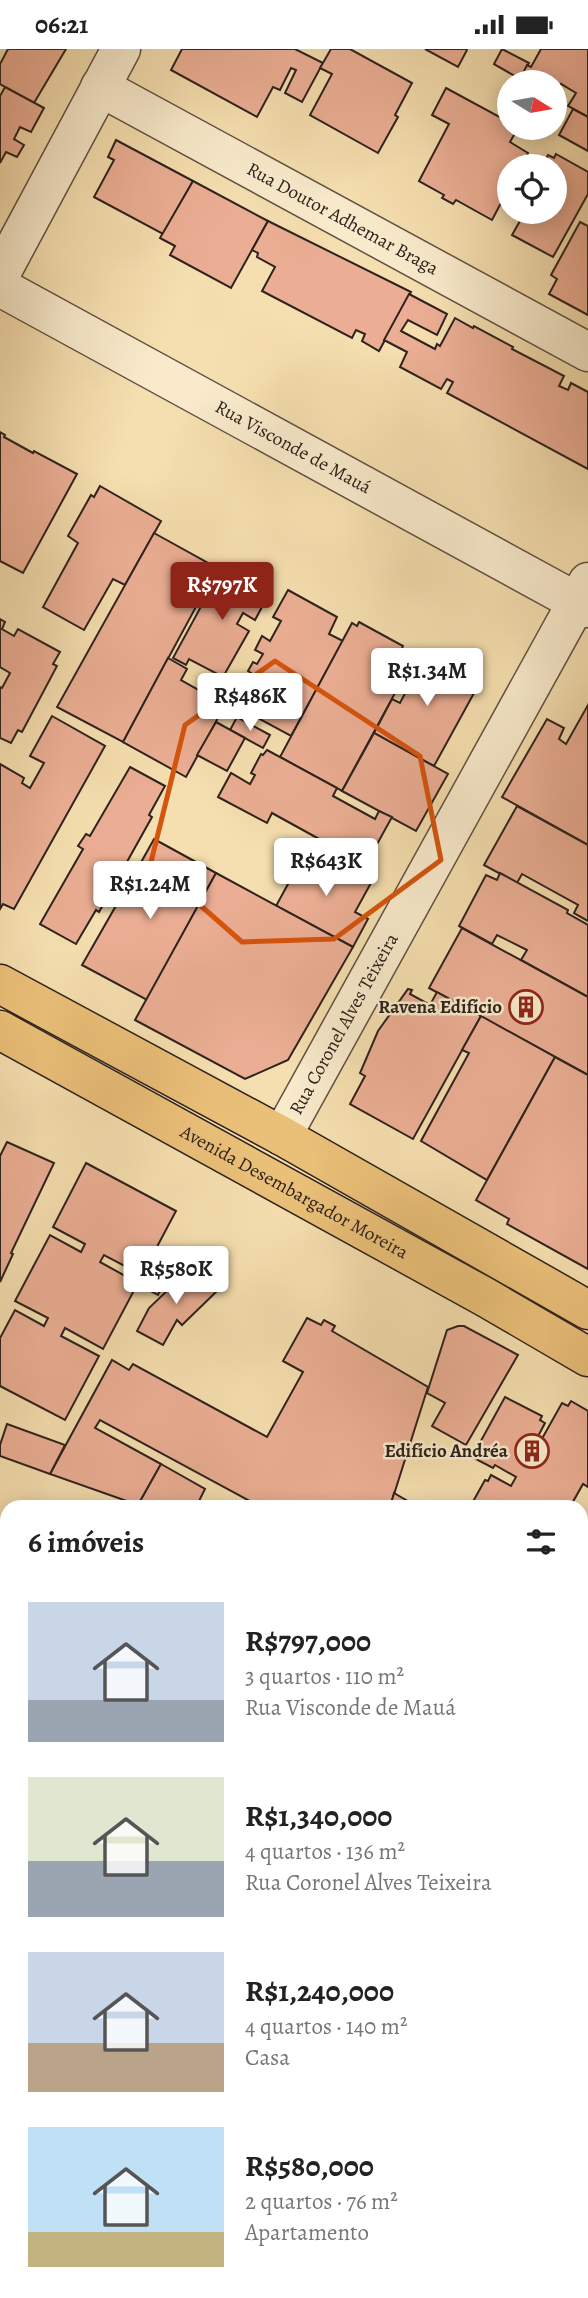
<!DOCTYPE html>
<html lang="pt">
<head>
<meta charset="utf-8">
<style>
  :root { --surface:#fff; --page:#f6f6f6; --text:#222; --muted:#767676; --accent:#8f2418 }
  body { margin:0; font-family:Alegreya,serif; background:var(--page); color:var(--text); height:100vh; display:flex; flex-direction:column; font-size:26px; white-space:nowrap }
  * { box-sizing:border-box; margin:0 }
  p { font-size:23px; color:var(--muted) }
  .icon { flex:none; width:38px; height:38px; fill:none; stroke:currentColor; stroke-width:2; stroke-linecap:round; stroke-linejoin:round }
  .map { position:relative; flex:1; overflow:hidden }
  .details { position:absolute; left:0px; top:1451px; width:588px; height:800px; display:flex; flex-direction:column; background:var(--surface); border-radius:21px 21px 0 0; box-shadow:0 4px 18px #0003 }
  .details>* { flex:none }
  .needle { width:46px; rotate:101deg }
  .controls { position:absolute; left:497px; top:21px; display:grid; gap:14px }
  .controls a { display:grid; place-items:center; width:70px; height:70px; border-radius:50%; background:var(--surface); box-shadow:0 4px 18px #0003; font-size:35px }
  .price { position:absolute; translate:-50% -60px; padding:0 16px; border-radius:7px; background:#fff; color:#222; font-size:23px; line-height:46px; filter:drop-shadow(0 2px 4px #0008) }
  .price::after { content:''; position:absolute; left:50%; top:42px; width:21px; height:16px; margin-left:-10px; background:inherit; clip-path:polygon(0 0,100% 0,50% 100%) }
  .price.active { background:var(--accent); color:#fff }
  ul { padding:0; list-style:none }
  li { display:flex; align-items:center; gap:21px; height:175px; padding:0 28px }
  li span { display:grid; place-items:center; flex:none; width:196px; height:140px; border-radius:0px; color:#555 }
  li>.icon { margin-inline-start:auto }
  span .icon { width:84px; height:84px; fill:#fffc; stroke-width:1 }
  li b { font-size:30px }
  h2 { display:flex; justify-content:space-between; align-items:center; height:84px; padding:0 28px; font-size:30px }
  .status { display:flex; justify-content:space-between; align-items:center; height:49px; padding:0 35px; background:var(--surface); direction:ltr }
  .status svg { height:19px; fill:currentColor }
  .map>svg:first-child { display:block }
  .building { fill:#ebae94; stroke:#2d221c; stroke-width:2 }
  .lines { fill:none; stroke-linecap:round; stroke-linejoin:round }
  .minor-casing { stroke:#5f5141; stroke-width:41 }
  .tertiary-casing { stroke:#5f5141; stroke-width:41 }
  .primary-casing { stroke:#2d221c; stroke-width:41 }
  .minor { stroke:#f8eacb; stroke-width:38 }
  .tertiary { stroke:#f8eacb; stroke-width:38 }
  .primary { stroke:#eabf78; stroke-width:38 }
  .marked { fill:none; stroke:#d5540e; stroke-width:5; stroke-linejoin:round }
  .labels { text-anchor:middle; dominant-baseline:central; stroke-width:5; stroke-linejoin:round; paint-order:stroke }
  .street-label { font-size:19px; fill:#2d221c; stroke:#f8eacb }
  .poi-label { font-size:19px; font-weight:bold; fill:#2d221c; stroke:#f8eacb; text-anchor:end }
</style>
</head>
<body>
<div class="status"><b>06:21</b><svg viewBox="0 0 49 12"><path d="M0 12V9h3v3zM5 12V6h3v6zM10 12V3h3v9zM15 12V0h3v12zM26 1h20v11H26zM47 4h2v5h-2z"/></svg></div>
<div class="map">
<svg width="588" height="2249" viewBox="0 0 588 2249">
  <rect width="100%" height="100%" fill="#f5deaf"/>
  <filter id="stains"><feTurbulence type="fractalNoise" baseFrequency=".00286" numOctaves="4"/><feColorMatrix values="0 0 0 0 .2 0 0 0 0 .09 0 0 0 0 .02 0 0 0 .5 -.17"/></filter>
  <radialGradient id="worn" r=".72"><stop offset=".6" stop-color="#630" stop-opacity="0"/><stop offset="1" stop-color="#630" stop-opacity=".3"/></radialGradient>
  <!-- building -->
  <g class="building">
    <path d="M8 0H66L34 54 0 35V15Z"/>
    <path d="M182 0H295L323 14 302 53 285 44 296 21 291 19 280 41 273 38 257 68 171 21Z"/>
    <path d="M331 0H350L412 34 395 66 398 68 378 104 310 66 332 25 320 19Z"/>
    <path d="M425 0H466L467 1 458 18Z"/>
    <path d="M502 0 529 14 520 30 494 15Z"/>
    <path d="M541 0H588V68L568 57 576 44 561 35 555 46V33H525L520 30 527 16 531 18Z"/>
    <path d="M5 38 44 59 31 83 20 78 14 90 24 96 17 108 6 103 0 114V47Z"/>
    <path d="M446 39 509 73V79H518L510 93 528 104 521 117H509V139L492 171 456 151 453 155 442 149 444 146 419 132 449 75 432 66Z"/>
    <path d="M573 60 588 68V102L559 86Z"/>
    <path d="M116 91 193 132 163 185 94 148 114 111 108 108Z"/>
    <path d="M556 105 588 123V145L553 208 512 186 525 163H555V117H542L548 106 554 109Z"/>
    <path d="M193 132 268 172 231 239 170 206 175 197 160 189Z"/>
    <path d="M268 172 411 243 379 302 362 292 365 285 356 281 352 289 262 242 275 218 257 208 258 204 252 201Z"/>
    <path d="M580 173 588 177V266L549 245 557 230 551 226Z"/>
    <path d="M409 245 447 265 437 286 408 271 401 282 435 300 437 295 440 297 455 269 473 279 474 277 513 298 512 300 564 327 559 337 568 341 571 334 588 343V420L447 344 453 333 447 330 441 340 400 318 407 303 384 291Z"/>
    <path d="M0 383 5 386 4 388 33 404 34 402 77 425 23 524 0 512Z"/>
    <path d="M100 437 161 472 125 536 113 530 84 581 43 558 78 494 68 487 91 446 94 448Z"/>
    <path d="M154 484 217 519 123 693 57 658Z"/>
    <path d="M223 517 270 543 255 571 243 564 237 575 249 582 223 628 189 610 186 616 173 609Z"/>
    <path d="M288 541 337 568 329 585 343 592 291 687 234 656 251 624 248 622 253 613 257 615 263 605 255 601 262 587 270 592 281 572 273 568Z"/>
    <path d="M0 570 5 573 2 580 14 587 18 580 60 603 53 615 57 617 22 683 18 681 11 694 0 689V638L2 639 10 624 0 618Z"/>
    <path d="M359 573 403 597 401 602 414 609 342 742 280 708 352 574 357 577Z"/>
    <path d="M419 600 431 606 433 602 446 609 442 616 479 635 434 717 374 684 392 650 400 654 411 633 403 629Z"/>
    <path d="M168 609 187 620 181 631 225 656 186 728 123 693Z"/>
    <path d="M588 656V796L502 748 547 670 564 679 559 690 566 695Z"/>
    <path d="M52 667 105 697 14 860 3 855 0 860V715L24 729 22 734 30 739 44 714 30 707Z"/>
    <path d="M237 668 270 686 263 699 230 681Z"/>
    <path d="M216 673 245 689 227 722 197 706Z"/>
    <path d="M374 684 448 725 416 782 342 742Z"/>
    <path d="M267 701 337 739 333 747 375 770 379 762 392 768 359 828 323 808 330 796 272 764 267 774 218 748 231 724 250 735 255 726 251 724 261 705 263 706Z"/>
    <path d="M130 718 165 737 149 766 152 768 99 863 96 861 76 895 40 875 83 800 78 797 86 785 90 787Z"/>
    <path d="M517 757 588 796V872L574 864 578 856 522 825 517 834 484 816Z"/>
    <path d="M154 790 216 824 147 951 82 916 125 841 135 847 148 823 139 817Z"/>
    <path d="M307 800 371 834 355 863 368 870 353 898 276 857Z"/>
    <path d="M216 824 353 898 288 1011 245 1030 135 971Z"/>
    <path d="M500 824 568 861 567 864 588 876V948L521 911 527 901 497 886 492 895 459 877 486 826 497 831Z"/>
    <path d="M462 879 588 948V1026L429 939Z"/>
    <path d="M408 940 412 941 410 945 430 956 437 943 481 967 413 1090 350 1055 365 1027 360 1024 378 982Z"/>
    <path d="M481 967 555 1008 487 1131 421 1092 469 1004 462 1001Z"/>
    <path d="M555 1008 588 1026V1220L507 1175 509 1170 476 1151Z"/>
    <path d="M7 1093 54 1114 11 1204 13 1205 0 1233V1107Z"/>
    <path d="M86 1114 176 1162 142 1226 104 1206 100 1213 138 1234 103 1300 65 1279 61 1287 99 1307 65 1371 0 1337V1289L15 1261 44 1277 48 1269 15 1252 50 1186 81 1203 85 1195 53 1178Z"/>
    <path d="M170 1200 180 1205 158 1246 149 1241Z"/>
    <path d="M193 1217 217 1242 182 1276 177 1271 163 1296 137 1282 149 1259Z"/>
    <path d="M307 1269 321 1276 324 1271 335 1277 332 1282 428 1338 390 1458H261L100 1371 95 1379 161 1415 138 1456 50 1425 112 1311 129 1321 133 1315 267 1388 303 1323 283 1312Z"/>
    <path d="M458 1277H464L518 1306 466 1396 432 1377 445 1354 427 1344 447 1281Z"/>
    <path d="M505 1348 542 1367 540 1371 545 1374 535 1393 539 1395 562 1354 568 1357 571 1352 588 1362V1438L583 1435 570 1458H470L485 1431 488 1432 491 1426 511 1437 516 1428 495 1416 493 1419 472 1408Z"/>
    <path d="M7 1375 65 1396 50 1425 0 1407V1396Z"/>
    <path d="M161 1415 205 1440 196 1458 138 1456Z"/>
    <path d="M394 1444 418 1458H390Z"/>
    <path d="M0 1790 7 1794V1856L0 1852Z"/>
    <path d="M581 1880 588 1884V1926L581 1922Z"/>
    <path d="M582 2109 588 2112V2213L581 2225Z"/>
    <path d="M7 2114V2166L0 2162V2126Z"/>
    <path d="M0 2162 7 2166V2189L0 2185Z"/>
    <path d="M0 2223 7 2227V2244H37L47 2249H0Z"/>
    <path d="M189 2244H294L304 2249H186Z"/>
    <path d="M324 2244H346L354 2248 321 2249Z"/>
    <path d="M432 2244H471L481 2249H428Z"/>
    <path d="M536 2244H570L567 2249H545Z"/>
  </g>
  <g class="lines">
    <!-- minor casing -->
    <g class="minor-casing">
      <g id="minor">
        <path id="s1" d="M100 38 588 303"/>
        <path d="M0 226 121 0"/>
        <path id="s2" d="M282 1087 588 533"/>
        <path d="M581 1551 588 1538"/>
        <path d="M0 1685 7 1689"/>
        <path d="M581 2006 588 2010"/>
        <path d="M110 2249 114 2244"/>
      </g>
    </g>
    <!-- tertiary casing -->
    <g class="tertiary-casing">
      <g id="tertiary">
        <path id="s3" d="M0 238 588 559"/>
      </g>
    </g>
    <!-- primary casing -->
    <g class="primary-casing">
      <g id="primary">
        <path d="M0 935 282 1087 588 1261"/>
        <path id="s4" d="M0 981 485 1248 588 1308"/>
      </g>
    </g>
    <!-- minor -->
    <use href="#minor" class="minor"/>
    <!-- tertiary -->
    <use href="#tertiary" class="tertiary"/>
    <!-- primary -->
    <use href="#primary" class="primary"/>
  </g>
  <!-- marked area -->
  <path class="marked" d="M275 612 420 707 441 811 334 890 242 893 151 813 185 676Z"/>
  <!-- icons -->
  <defs>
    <g id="building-ring" transform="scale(1.75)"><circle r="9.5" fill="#f8eacb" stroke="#8f2418" stroke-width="1.5"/><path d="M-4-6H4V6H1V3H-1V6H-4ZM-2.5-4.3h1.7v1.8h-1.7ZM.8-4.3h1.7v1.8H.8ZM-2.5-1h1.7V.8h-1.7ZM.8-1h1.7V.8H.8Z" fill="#8f2418"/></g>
  </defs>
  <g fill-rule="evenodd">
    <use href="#building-ring" x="526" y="958"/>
    <use href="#building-ring" x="532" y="1402"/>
  </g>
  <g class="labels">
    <!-- street labels -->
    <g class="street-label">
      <text stroke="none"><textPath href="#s1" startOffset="276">Rua Doutor Adhemar Braga</textPath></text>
      <text stroke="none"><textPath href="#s3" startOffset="334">Rua Visconde de Mauá</textPath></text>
      <text stroke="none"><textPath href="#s2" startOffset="128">Rua Coronel Alves Teixeira</textPath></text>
      <text stroke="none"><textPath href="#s4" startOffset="336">Avenida Desembargador Moreira</textPath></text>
    </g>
    <!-- poi labels -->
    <g class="poi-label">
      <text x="502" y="958">Ravena Edifício</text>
      <text x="508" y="1402">Edifício Andréa</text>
    </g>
  </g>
  <rect width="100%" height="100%" filter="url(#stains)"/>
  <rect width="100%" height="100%" fill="url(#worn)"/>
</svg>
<div class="controls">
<a><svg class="needle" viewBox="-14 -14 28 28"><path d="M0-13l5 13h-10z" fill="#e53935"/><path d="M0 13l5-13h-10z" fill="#767676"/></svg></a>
<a><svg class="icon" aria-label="locate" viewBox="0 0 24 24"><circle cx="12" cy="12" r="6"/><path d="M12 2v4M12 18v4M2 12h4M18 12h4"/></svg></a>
</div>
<b class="price active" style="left:222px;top:573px">R$797K</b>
<b class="price" style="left:427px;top:659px">R$1.34M</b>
<b class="price" style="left:250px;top:684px">R$486K</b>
<b class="price" style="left:326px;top:849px">R$643K</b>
<b class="price" style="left:150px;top:872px">R$1.24M</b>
<b class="price" style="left:176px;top:1257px">R$580K</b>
<section class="details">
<h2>6 imóveis<svg class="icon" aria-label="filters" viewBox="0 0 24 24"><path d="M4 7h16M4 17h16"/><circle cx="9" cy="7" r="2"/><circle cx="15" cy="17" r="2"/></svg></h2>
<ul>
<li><span style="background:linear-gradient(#c9d6e8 70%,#9aa5b1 0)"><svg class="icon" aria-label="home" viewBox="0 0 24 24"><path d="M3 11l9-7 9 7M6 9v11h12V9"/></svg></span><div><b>R$797,000</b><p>3 quartos · 110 m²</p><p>Rua Visconde de Mauá</p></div></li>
<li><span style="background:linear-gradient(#dfe7d0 60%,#9aa5b1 0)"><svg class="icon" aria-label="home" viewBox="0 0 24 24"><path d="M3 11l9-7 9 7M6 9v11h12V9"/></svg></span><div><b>R$1,340,000</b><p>4 quartos · 136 m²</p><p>Rua Coronel Alves Teixeira</p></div></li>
<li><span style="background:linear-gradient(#c9d6e8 65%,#b9a48a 0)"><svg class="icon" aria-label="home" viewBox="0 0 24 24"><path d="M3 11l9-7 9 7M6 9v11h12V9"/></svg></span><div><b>R$1,240,000</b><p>4 quartos · 140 m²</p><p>Casa</p></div></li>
<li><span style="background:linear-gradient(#bfe0f5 75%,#c2b280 0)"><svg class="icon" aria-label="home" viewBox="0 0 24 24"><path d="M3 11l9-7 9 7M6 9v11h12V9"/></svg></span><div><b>R$580,000</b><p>2 quartos · 76 m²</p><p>Apartamento</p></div></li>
</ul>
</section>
</div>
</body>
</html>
